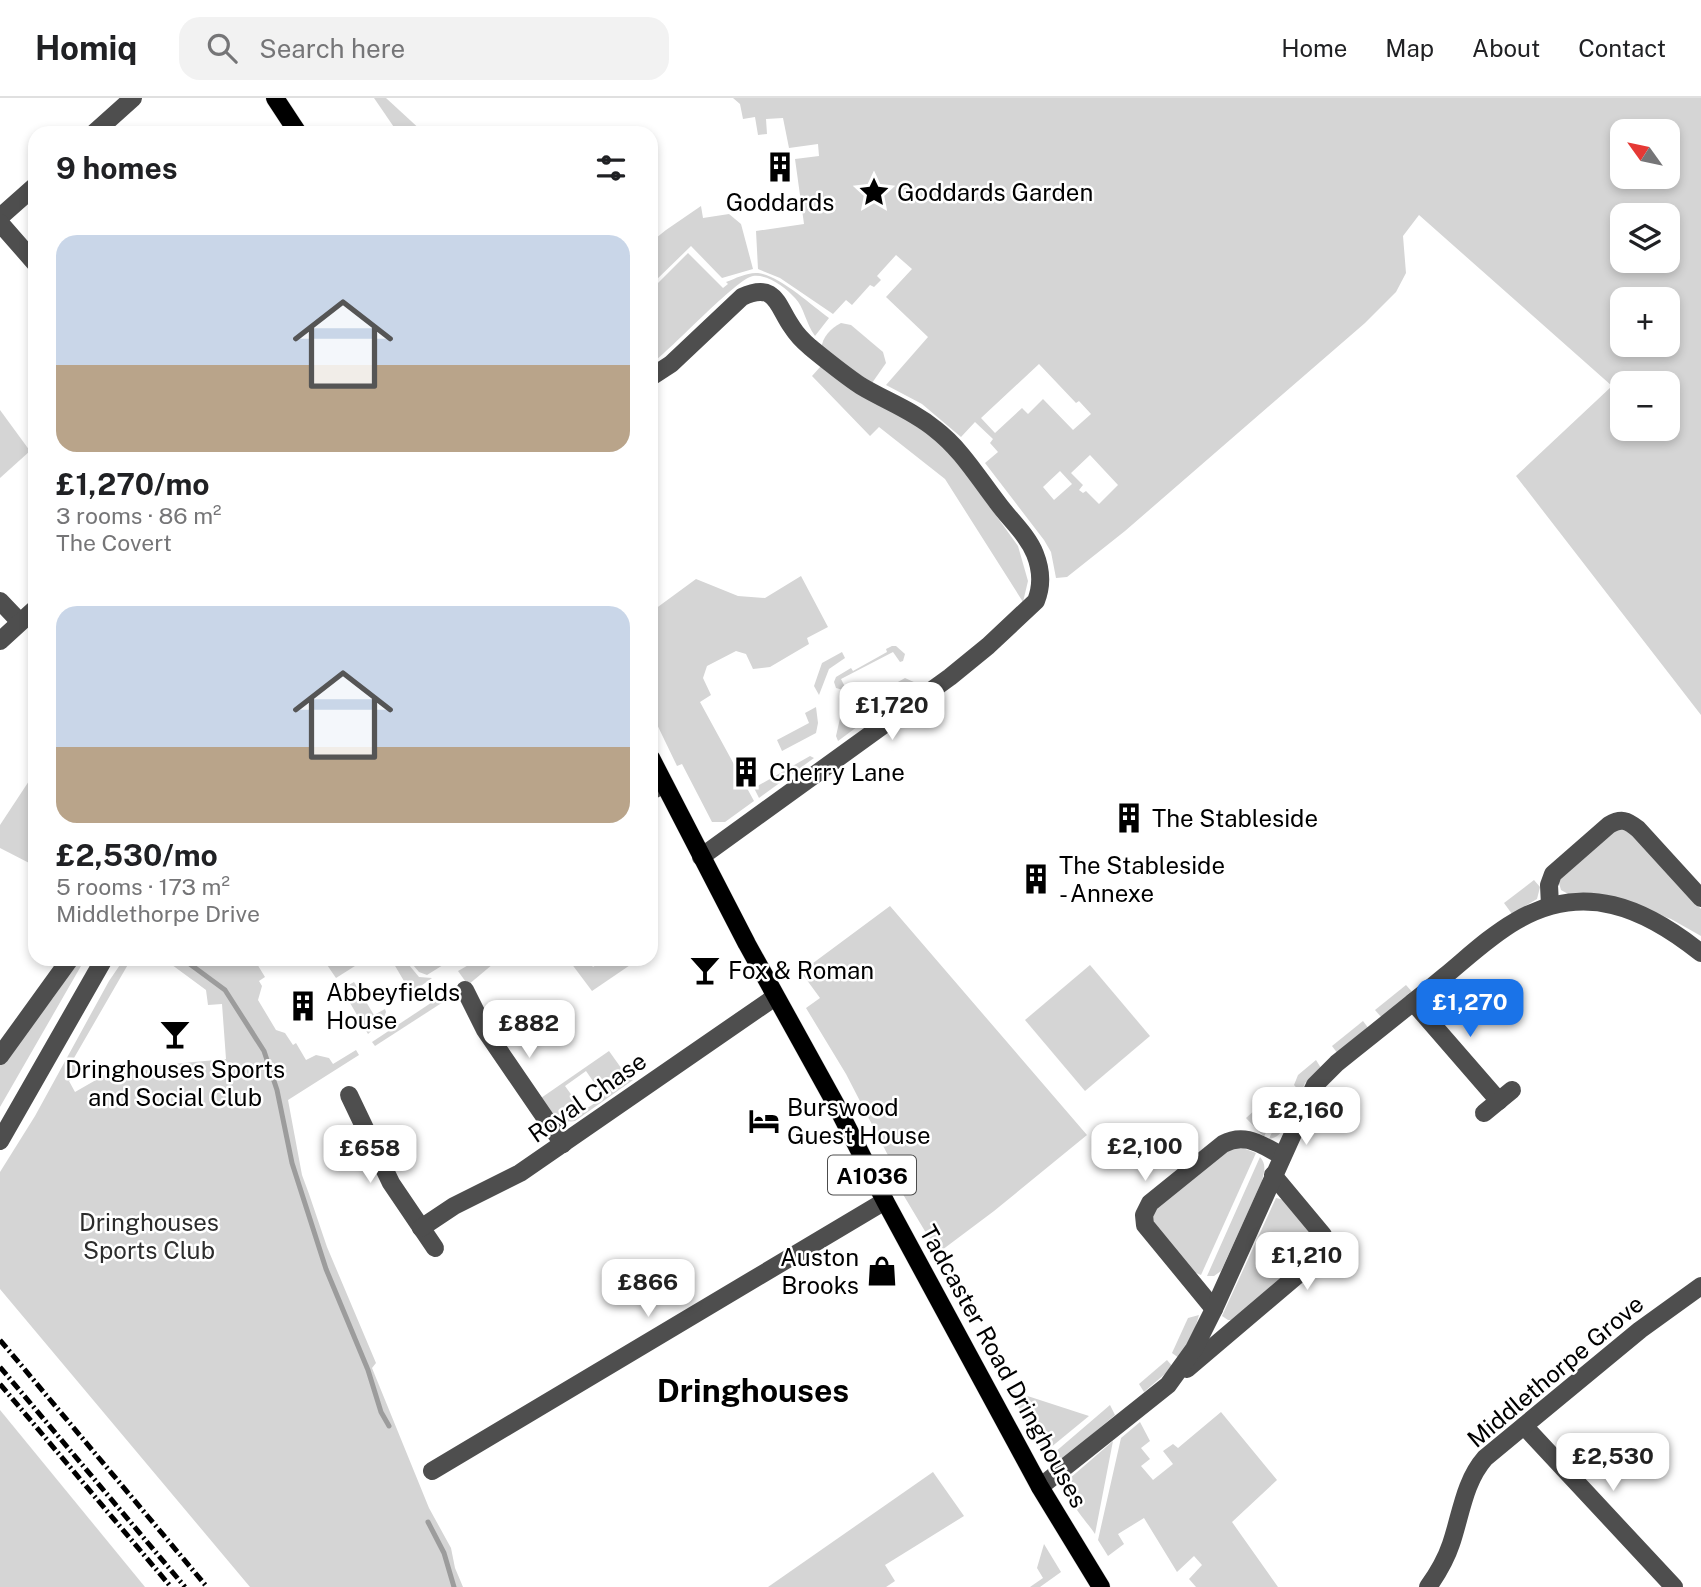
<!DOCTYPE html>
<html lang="en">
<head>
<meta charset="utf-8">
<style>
  :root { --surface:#fff; --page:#f2f2f2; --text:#202124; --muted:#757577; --line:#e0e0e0; --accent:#1a73e8 }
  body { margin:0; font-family:"Public Sans",sans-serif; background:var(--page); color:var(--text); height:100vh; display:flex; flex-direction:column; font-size:26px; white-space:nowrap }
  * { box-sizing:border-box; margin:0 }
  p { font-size:23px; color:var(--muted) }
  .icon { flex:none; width:38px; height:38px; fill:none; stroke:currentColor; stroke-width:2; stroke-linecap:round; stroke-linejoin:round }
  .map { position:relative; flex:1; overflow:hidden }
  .sheet { position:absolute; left:28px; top:28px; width:630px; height:840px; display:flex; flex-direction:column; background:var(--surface); border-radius:21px; box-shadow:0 4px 10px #0003 }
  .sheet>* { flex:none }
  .needle { width:46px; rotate:303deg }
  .fabs { position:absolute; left:1610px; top:21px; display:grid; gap:14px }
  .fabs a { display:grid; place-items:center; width:70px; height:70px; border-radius:14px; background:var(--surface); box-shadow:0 4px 10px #0003; font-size:35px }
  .price { position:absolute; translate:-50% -60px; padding:0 16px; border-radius:14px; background:#fff; color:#222; font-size:23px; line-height:46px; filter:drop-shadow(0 2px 4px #0008) }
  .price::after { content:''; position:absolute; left:50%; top:42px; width:21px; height:16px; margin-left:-10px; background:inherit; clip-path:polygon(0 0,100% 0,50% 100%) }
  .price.active { background:var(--accent); color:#fff }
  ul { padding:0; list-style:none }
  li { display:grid; align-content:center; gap:14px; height:371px; padding:0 28px }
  li span { display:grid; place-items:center; height:217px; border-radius:21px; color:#555 }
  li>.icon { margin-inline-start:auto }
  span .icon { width:126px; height:126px; fill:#fffc; stroke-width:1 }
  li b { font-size:30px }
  h2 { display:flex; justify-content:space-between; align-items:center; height:84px; padding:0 28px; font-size:30px }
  header { display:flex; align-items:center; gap:42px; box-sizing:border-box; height:98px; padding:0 35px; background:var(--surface); border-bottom:2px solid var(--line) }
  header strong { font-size:33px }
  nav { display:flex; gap:38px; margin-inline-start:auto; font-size:24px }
  .search { width:490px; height:63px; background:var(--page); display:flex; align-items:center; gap:18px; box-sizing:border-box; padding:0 24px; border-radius:21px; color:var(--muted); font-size:26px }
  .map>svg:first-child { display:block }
  .green { fill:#d5d5d5; fill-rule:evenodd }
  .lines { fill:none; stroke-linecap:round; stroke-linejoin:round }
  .stream { stroke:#9c9c9c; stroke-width:5 }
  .major-casing { stroke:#dbdbdb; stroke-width:19 }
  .minor { stroke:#4e4e4e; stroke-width:18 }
  .major { stroke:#000; stroke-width:18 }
  .rail { stroke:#000; stroke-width:5; stroke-dasharray:10 3.5 2 3.5; stroke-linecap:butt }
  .labels { text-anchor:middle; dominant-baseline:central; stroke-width:5; stroke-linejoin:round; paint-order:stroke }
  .shield { fill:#fff; stroke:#4c4c4c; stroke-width:2 }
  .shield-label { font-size:23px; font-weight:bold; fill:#000 }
  .poi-label { font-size:24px; fill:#000; stroke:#fff; text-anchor:start }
  .street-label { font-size:24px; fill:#000; stroke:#fff }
  .park-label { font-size:24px; fill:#2c2c2c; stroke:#fff }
  .district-label { font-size:32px; font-weight:bold; fill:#000; stroke:#fff }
</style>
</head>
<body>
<header>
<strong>Homiq</strong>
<div class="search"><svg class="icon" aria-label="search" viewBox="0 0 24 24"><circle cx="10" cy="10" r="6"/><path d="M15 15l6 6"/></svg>Search here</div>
<nav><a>Home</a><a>Map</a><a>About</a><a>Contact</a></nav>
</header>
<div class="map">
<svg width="1701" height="1489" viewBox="0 0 1701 1489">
  <rect width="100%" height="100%" fill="#fff"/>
  <!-- green -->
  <g class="green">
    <path d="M374 0H386L424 35H398Z"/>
    <path d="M733 0H1701V617L1516 378 1612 288 1419 117 1403 138 1406 175 1396 194 1365 225 1125 433 1067 479 1056 480 1051 454 1044 442 985 365 998 354 990 345 993 341 975 324 961 339 922 306 886 287 928 239 886 199 912 171 896 157 877 178 881 182 874 189 870 187 852 207 846 202 833 216 780 180 758 171 756 133 804 126 795 61 819 58 818 46 789 50 783 20 766 21 767 36 758 37 755 19 743 21 740 6ZM1668 33V79H1622V33ZM1668 117V163H1622V117ZM1622 201H1668V247H1622ZM1039 266 1076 305 1079 303 1091 316 1073 332 1043 301 1028 316 1022 310 995 335 981 320ZM1622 285H1668V331H1622ZM1090 357 1118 387 1099 406 1086 393 1083 395 1079 392 1083 387 1071 375ZM1060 373 1072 386 1054 402 1043 389Z"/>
    <path d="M701 108 703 120 729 116 741 126 753 171 722 180 691 148 651 187V144L666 132Z"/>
    <path d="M688 155 723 190 728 186 726 184C736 180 748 174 758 175 780 178 811 207 829 220L815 238C806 226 804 209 795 200 785 189 768 176 753 178 737 180 671 252 651 266V192Z"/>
    <path d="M841 225 851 227 883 254 886 265 872 285 821 251C823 238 830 231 841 225Z"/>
    <path d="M821 268 918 328 951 355 1018 448 1028 483 1023 504 945 381 879 329 870 338 812 278Z"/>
    <path d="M0 312 30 353 0 380Z"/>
    <path d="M801 478 828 529 807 540 809 546 770 569 753 571 746 556 736 553 707 568 703 580 711 597 700 604 754 703 725 724H712L682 666 677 668 651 614V514L696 481 738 498 765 500Z"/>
    <path d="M892 548H896L905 556 903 563 900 564 893 554 841 581 847 593 836 590 834 584 836 579 851 570 853 573 887 554 886 551Z"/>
    <path d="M842 554 845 560 829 571 819 597 814 588 822 565Z"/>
    <path d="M905 580 916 585 838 643 836 638 841 616Z"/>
    <path d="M816 609 818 625 816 635 782 653 777 642 809 625 805 615Z"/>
    <path d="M810 658 814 660 759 700 754 690Z"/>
    <path d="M29 683 35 687V768L0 750V727Z"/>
    <path d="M1613 730 1629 731 1701 811V838L1671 821 1644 811 1570 797 1561 792 1558 782Z"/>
    <path d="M1534 782 1540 789 1537 801 1512 816 1504 805Z"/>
    <path d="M890 808 1087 1037 994 1113 938 1155 901 1093 894 1069 846 976 806 910 820 900 801 874Z"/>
    <path d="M79 861H85L0 1009V966L53 900Z"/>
    <path d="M124 861H129L130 863 74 960 82 975 69 983 75 994 129 963 130 970 226 961 222 906 208 907 206 892 164 861H254L265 879 259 883 262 888 258 902 276 932 285 935 293 947 296 945 306 962 316 957 329 960 333 966 356 952 359 957 288 1002 302 1077 309 1096 327 1149 376 1265 372 1270 429 1410 451 1450 455 1470 463 1489H250L0 1191V1074L35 1018 109 883Z"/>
    <path d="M323 861H366L336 880Z"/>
    <path d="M391 861H404L419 879 432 880 411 895Z"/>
    <path d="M408 861H465L455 867H443L427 877 419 874Z"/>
    <path d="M479 861H499L468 887 458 873Z"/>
    <path d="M568 861H587L593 869 599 865 597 861H639L592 893Z"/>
    <path d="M1090 867 1150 938 1085 993 1025 922Z"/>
    <path d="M354 884 374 917 385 911 386 914 383 922 368 936 342 891Z"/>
    <path d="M1406 887 1413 895 1382 920 1375 912Z"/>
    <path d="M449 893 454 897 375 948 372 944Z"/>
    <path d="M1363 923 1369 931 1338 956 1332 948Z"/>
    <path d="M609 953 629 981 633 982 575 1023C553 1026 552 1016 541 1000ZM586 973 604 999 583 1013 565 988Z"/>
    <path d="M1316 962 1321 970 1305 985 1301 995 1294 987 1298 977Z"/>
    <path d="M1276 993 1281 1000 1264 1039 1246 1020Z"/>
    <path d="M1285 1005 1291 1014C1286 1026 1283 1039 1269 1041Z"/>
    <path d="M1233 1049 1243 1050 1256 1055 1201 1177 1191 1173 1152 1128 1153 1109Z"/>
    <path d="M1260 1059C1267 1067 1264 1074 1262 1083L1221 1173 1214 1178H1207Z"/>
    <path d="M1276 1100 1285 1102 1318 1145 1317 1150 1233 1222H1228L1222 1218Z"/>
    <path d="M1199 1217 1194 1234 1179 1260 1172 1255 1188 1220Z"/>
    <path d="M1167 1262 1173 1269 1144 1294 1139 1286Z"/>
    <path d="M1009 1292 1089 1318 1050 1350 1042 1352Z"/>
    <path d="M1110 1307 1115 1317 1063 1361 1049 1363 1045 1357 1054 1355Z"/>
    <path d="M0 1312 145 1489H0Z"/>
    <path d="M1221 1314 1277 1382 1232 1424 1278 1489H1196L1189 1481 1202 1467 1194 1458 1177 1474 1144 1420 1118 1436 1124 1446 1108 1458 1098 1442 1121 1340 1140 1324 1150 1343 1141 1350 1150 1361 1141 1368 1153 1382 1173 1366 1163 1353 1173 1346 1178 1350Z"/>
    <path d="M1113 1343 1095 1436C1086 1422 1061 1398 1069 1381Z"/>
    <path d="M933 1374 964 1418 885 1467 895 1483 886 1489H768Z"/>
    <path d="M1044 1446 1061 1474 1040 1489H1030L1043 1480 1037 1470Z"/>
  </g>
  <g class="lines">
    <!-- stream -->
    <g class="stream">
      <path d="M183 861 225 892 264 953 277 992 292 1065 326 1171 368 1272 381 1314 389 1328"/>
      <path d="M428 1424 444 1455 454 1489"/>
    </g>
    <!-- major casing -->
    <g class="major-casing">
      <g id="major">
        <path d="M275 0 298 35"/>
        <path d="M651 660 747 846 835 1005 885 1103 1040 1389 1101 1489"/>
      </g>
    </g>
    <!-- minor -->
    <g class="minor">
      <path d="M94 35 133 0"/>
      <path d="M0 119 35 88"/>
      <path d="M0 125 35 165"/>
      <path d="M651 279 671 266 742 199C776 183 777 208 792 229 797 237 803 243 810 249 826 262 843 276 861 288 886 303 912 312 935 331 961 351 977 378 997 404 1009 421 1027 436 1035 456 1041 471 1042 488 1036 503L988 548 950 579 701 759"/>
      <path d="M0 503 20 524"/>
      <path d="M0 543 35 511"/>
      <path d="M651 693 664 686"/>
      <path d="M1550 807 1549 787 1553 776 1609 727C1621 720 1627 722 1638 731L1701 800"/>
      <path d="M465 892 485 932 563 1046"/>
      <path d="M1413 904 1499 1003"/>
      <path d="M0 958 70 861"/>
      <path d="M349 997 391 1085 435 1150"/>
      <path d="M1484 1015 1512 992"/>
      <path d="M0 1043 104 861"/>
      <path d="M421 1130 454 1108 520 1075 775 899"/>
      <path d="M1214 1211 1145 1127 1144 1117 1150 1105 1223 1046C1245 1034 1261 1047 1281 1057"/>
      <path d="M1187 1271 1320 1158 1327 1147 1323 1137 1273 1077"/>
      <path d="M1524 1328 1674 1489"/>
      <path d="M432 1373 885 1103"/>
      <path d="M1040 1389 1168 1287 1194 1251 1214 1211 1315 987 1337 965C1373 936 1409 908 1445 878 1468 859 1490 838 1516 823 1584 783 1645 810 1701 855"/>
      <path d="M1428 1489C1438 1475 1446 1461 1451 1446 1461 1417 1464 1384 1485 1360L1640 1232 1701 1188"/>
    </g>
    <!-- major -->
    <use href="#major" class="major"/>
    <!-- rail -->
    <g class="rail">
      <path d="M0 1242 207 1489"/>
      <path d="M0 1269 185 1489"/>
      <path d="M0 1286 171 1489"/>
    </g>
  </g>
  <!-- icons -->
  <defs>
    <g id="building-bare" transform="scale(2.415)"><path d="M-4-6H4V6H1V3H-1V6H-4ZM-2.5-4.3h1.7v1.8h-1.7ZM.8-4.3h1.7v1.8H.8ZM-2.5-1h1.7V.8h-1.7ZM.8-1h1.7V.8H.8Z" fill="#000" stroke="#fff" stroke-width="2.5" paint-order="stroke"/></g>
    <g id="sight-bare" transform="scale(2.415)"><path d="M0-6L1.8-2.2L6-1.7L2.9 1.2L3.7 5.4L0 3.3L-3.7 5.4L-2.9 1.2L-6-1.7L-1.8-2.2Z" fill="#000" stroke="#fff" stroke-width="2.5" paint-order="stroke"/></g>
    <g id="bar-bare" transform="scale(2.415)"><path d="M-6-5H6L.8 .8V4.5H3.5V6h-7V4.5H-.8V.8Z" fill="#000" stroke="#fff" stroke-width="2.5" paint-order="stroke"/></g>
    <g id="hotel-bare" transform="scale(2.415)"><path d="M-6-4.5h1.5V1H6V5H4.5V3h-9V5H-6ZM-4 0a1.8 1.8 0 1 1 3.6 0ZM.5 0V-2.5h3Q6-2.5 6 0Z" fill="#000" stroke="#fff" stroke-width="2.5" paint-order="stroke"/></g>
    <g id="shop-bare" transform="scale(2.415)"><path d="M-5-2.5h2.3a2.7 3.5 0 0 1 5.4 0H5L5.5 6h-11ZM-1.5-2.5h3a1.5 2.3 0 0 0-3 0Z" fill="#000" stroke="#fff" stroke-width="2.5" paint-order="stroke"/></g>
  </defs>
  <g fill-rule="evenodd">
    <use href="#building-bare" x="780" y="69"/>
    <use href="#sight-bare" x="874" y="94"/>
    <use href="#building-bare" x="746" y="674"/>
    <use href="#building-bare" x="1129" y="720"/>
    <use href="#building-bare" x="1036" y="781"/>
    <use href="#bar-bare" x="705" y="872"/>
    <use href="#building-bare" x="303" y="908"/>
    <use href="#bar-bare" x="175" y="936"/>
    <use href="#hotel-bare" x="764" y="1023"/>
    <use href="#shop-bare" x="882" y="1173"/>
  </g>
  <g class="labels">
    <!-- shield labels -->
    <rect class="shield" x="828" y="1057.5" width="88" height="39" rx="5"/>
    <g class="shield-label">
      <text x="872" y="1077">A1036</text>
    </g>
    <!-- poi labels -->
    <g class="poi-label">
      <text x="897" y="94">Goddards Garden</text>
      <text x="780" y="104" text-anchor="middle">Goddards</text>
      <text x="769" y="674">Cherry Lane</text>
      <text x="1152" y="720">The Stableside</text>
      <text x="1059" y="767">The Stableside<tspan x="1059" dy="28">- Annexe</tspan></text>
      <text x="728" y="872">Fox &amp; Roman</text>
      <text x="326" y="894">Abbeyfields<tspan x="326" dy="28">House</tspan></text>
      <text x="175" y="971" text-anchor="middle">Dringhouses Sports<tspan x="175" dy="28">and Social Club</tspan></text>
      <text x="787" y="1009">Burswood<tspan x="787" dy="28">Guest House</tspan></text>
      <text x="859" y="1159" text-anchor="end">Auston<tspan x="859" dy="28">Brooks</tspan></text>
    </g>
    <!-- street labels -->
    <g class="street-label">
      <text transform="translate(587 999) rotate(-35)">Royal Chase</text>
      <text transform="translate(1004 1268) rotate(61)">Tadcaster Road Dringhouses</text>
      <text transform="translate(1555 1273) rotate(-40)">Middlethorpe Grove</text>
    </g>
    <!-- park labels -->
    <g class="park-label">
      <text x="149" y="1124">Dringhouses<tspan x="149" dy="28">Sports Club</tspan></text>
    </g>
    <!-- district labels -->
    <g class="district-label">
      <text x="753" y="1292">Dringhouses</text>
    </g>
  </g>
</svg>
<div class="fabs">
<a><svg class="needle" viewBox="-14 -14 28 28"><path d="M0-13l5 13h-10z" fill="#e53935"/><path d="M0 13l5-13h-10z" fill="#757577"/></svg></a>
<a><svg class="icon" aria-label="layers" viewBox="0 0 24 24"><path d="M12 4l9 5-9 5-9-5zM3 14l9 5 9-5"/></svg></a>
<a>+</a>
<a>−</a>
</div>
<b class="price" style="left:892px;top:644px">£1,720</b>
<b class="price active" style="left:1470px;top:941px">£1,270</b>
<b class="price" style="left:529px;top:962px">£882</b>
<b class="price" style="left:1306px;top:1049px">£2,160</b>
<b class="price" style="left:1145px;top:1085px">£2,100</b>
<b class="price" style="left:370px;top:1087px">£658</b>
<b class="price" style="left:1307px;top:1194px">£1,210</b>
<b class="price" style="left:648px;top:1221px">£866</b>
<b class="price" style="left:1613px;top:1395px">£2,530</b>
<section class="sheet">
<h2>9 homes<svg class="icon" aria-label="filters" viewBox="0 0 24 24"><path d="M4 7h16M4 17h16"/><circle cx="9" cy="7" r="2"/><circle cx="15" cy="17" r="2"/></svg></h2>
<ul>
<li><span style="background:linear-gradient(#c9d6e8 60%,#b9a48a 0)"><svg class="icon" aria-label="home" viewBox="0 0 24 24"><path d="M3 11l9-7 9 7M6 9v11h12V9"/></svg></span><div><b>£1,270/mo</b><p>3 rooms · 86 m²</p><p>The Covert</p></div></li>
<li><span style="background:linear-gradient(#c9d6e8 65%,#b9a48a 0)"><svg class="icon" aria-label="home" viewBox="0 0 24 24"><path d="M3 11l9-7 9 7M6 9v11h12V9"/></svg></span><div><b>£2,530/mo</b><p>5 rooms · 173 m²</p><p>Middlethorpe Drive</p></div></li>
</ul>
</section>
</div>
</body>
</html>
